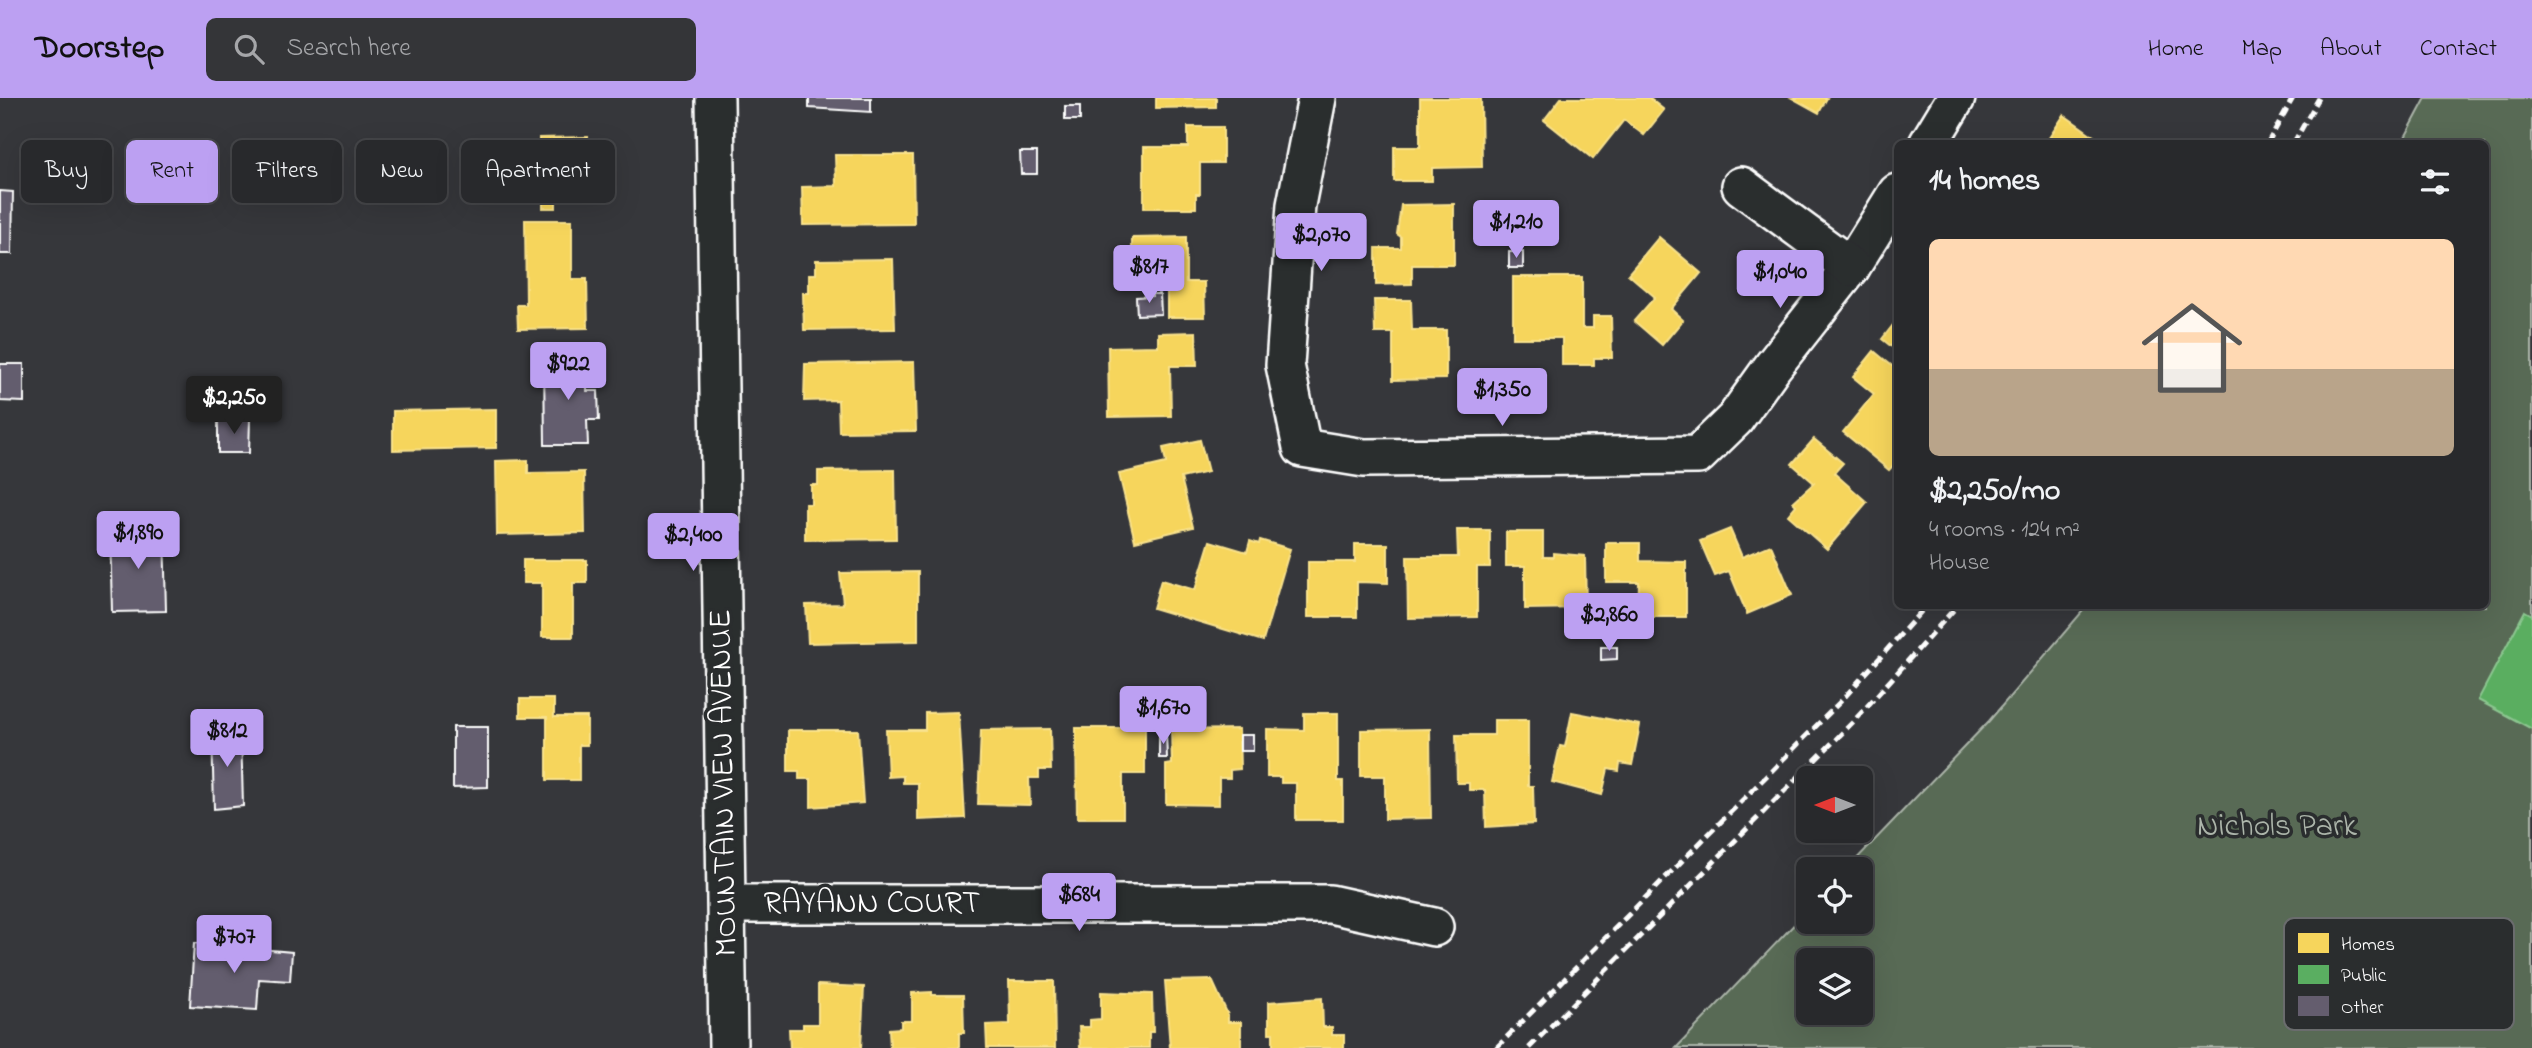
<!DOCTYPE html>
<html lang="en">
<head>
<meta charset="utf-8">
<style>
  :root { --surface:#28292c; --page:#343538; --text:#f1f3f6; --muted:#a5a6a9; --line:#444548; --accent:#bca0f2 }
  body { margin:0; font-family:"Indie Flower",sans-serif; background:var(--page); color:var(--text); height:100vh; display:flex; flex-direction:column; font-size:26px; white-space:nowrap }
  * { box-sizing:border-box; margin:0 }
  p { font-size:23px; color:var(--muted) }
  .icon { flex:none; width:38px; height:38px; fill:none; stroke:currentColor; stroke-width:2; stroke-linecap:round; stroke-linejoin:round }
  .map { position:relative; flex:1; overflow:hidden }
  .drawer { position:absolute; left:1894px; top:42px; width:595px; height:469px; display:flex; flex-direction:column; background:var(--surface); border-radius:10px; box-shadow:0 7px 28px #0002,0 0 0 2px var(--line) }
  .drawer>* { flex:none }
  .guide { position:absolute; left:21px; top:42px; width:665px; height:63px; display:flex; gap:14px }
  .needle { width:46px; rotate:270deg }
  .buttons { position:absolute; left:1796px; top:668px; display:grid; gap:14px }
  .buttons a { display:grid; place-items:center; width:77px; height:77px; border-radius:10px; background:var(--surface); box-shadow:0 7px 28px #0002,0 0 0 2px var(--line); font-size:35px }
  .price { position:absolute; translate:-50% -60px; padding:0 16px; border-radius:7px; background:var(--accent); color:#111; font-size:23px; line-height:46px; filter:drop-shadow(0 2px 4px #0008) }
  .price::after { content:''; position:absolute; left:50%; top:42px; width:21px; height:16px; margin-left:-10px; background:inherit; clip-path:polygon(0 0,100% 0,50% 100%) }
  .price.active { background:#222; color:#fff }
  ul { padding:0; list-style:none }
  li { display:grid; align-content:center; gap:14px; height:371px; padding:0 35px }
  li span { display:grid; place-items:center; height:217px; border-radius:10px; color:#555 }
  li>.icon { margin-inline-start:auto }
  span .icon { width:126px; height:126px; fill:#fffc; stroke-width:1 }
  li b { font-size:30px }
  h2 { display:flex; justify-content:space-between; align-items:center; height:84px; padding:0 35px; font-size:30px }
  .tag { padding:0 24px; border-radius:10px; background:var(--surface); box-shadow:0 7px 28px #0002,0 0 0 2px var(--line); font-size:24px; line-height:63px }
  .tag.active { background:var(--accent); color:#111 }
  header { display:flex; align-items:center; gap:42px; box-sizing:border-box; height:98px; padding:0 35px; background:var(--accent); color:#111 }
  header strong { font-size:33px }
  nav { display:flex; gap:38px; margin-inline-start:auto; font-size:24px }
  .search { width:490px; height:63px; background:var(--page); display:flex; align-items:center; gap:18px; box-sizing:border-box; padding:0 24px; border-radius:10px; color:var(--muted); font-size:26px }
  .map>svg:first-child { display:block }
  .green { fill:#586b55; stroke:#acb5aa; stroke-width:2; fill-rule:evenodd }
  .homes { fill:#f6d55c; stroke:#f9e28d; stroke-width:2 }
  .public { fill:#5aae61; stroke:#8cc690; stroke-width:2 }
  .building { fill:#645d6e; stroke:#fff; stroke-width:2 }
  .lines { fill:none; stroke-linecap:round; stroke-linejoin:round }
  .minor-casing { stroke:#fff; stroke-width:42 }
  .minor { stroke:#2a2d2e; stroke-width:37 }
  .rail { stroke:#fff; stroke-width:5; stroke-dasharray:10 5; stroke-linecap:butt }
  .labels { text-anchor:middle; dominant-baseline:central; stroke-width:7; stroke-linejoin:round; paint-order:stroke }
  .street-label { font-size:32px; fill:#fff; stroke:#2a2d2e }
  .park-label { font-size:32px; fill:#acb5aa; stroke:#2a2d2e }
  .key { fill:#2a2d2e; stroke:#6a6c6d; stroke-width:2 }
  .key-label { font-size:19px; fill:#fff }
</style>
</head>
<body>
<header>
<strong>Doorstep</strong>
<div class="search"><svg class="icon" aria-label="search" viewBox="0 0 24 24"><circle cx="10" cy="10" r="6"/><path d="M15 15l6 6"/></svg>Search here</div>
<nav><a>Home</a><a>Map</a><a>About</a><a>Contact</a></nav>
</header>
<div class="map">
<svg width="2532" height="950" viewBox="0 0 2532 950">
  <rect width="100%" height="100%" fill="#36373b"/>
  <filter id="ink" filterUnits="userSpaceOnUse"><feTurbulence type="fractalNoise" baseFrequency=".0143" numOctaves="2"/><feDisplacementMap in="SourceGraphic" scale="14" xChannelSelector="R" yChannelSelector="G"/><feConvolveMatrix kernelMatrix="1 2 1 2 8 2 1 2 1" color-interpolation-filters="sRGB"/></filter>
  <g filter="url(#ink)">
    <!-- green -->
    <path class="green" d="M2426 0H2532V950H1676L1808 812V824H1860V772H1846L1989 623 2087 508H2485V46L2402 45ZM1808 863H1860V915H1808Z"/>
    <!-- homes -->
    <g class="homes">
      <path d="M1156 0H1216V9L1156 10Z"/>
      <path d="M1420 0H1481L1482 69 1432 70V83H1394V49H1420Z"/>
      <path d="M1561 0H1649L1664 12 1644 37 1624 22 1593 61 1544 22Z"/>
      <path d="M1792 0H1827L1819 15Z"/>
      <path d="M2064 17 2105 46H2045Z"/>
      <path d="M1188 29H1223V65H1200V96H1196V110H1144V49H1188Z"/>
      <path d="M588 39V53H597V100L556 101V110H543V101H532V77H539V40Z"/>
      <path d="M835 57H913L914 126 803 127 802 89 836 88Z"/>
      <path d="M1454 106V167H1412V186L1376 187V150H1401V139L1397 136 1401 107Z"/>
      <path d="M525 122H572V181H587L588 230 518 231 517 207H526Z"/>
      <path d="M1186 139V184H1204L1205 219H1167V188H1132V140Z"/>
      <path d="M1659 139 1701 175 1671 211 1683 222 1662 247 1634 223 1655 199 1628 176Z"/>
      <path d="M893 161 895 231 804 232 803 195H809V176H816V162Z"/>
      <path d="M1513 179H1582V230H1593V218H1611L1612 260H1594V267H1562V240H1513Z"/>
      <path d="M1374 202H1411L1412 232H1446V281L1393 282V235H1375Z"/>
      <path d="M1897 222V253L1882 241Z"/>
      <path d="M1196 234 1197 268H1170L1171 318 1109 319 1108 249 1158 248V235Z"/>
      <path d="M1874 253 1897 272V363L1889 372 1843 334 1874 296 1853 279Z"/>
      <path d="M914 264 916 333 839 334 838 302 804 303 805 266Z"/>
      <path d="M496 311V350L393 352V313Z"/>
      <path d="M1814 341 1843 365 1834 375 1867 404 1827 451 1788 417 1796 407 1793 404 1814 385 1792 366Z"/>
      <path d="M1200 342 1208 374 1181 380 1193 429 1135 443 1119 376 1166 365 1163 350Z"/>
      <path d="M528 362V375L584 374 585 435 497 437 496 363Z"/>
      <path d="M895 372 896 441 805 442V406H811V387H818V373Z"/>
      <path d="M1730 431 1742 459 1771 447 1792 497 1747 516 1729 473 1715 478 1700 443Z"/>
      <path d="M1457 432H1490V469H1477V519L1408 520 1407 459H1458Z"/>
      <path d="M1506 434H1543V459H1553V455L1585 458 1586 510 1525 511V468H1506Z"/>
      <path d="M1260 442 1290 451 1263 543 1153 510 1161 482 1195 492 1210 443 1247 454 1250 443 1259 446Z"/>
      <path d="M1606 445H1640V463L1686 464V519H1638L1639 484H1606Z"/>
      <path d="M1355 446H1388V485L1357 484V519H1308V464H1355Z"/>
      <path d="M523 462H587V485H573V539H542V485H523Z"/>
      <path d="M918 474V543L808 545 806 507 843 506 840 475Z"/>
      <path d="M520 601H554V619H587V647H579V682H547V619H520Z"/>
      <path d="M959 614 965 720 918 722V685H903V678L888 679 886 632H925V615Z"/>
      <path d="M1572 614 1640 627 1632 667 1620 665 1619 673 1608 671 1602 697 1552 684 1560 648 1565 649Z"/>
      <path d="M1304 615H1338V683H1343V722H1296V685H1281V679H1267V631L1304 632Z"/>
      <path d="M1494 622H1528V688H1533L1534 726 1486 729 1485 692H1469V685H1457L1456 637H1494Z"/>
      <path d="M1076 630H1145V676H1123V720H1077Z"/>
      <path d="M1050 631 1051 672H1039V680H1029L1030 707 978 706 981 632Z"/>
      <path d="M1239 631 1240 671 1230 672V680H1219V707L1166 706V667L1172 666 1171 632Z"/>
      <path d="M1430 631 1431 720 1385 721V678H1361V632Z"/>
      <path d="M788 632H858L863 705 811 709V681H799V673H788Z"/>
      <path d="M1212 882 1228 917V924H1241V950H1170L1165 883Z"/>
      <path d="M1009 883H1054L1055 950H987L986 927 1010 926Z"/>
      <path d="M818 887 864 889 861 950H790L789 931H803V926H818Z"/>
      <path d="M932 894V897H963L964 935H959V950H890L889 931 901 930V923H912V895Z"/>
      <path d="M1101 894 1152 896 1153 934H1149V950H1080L1079 929H1090V922L1101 921Z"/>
      <path d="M1322 900 1323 929H1332V937H1344V950H1273V935H1269V904Z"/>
    </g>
    <!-- public -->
    <path class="public" d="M2525 513 2532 517V631L2478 602Z"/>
    <!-- building -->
    <g class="building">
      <path d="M809 0H871V14L809 10Z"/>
      <rect x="1065" y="8" width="15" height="14"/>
      <path d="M1020 54H1037V76H1021Z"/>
      <path d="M0 93 13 94 12 156H0Z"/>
      <rect x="1509" y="154" width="14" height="16"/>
      <path d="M1152 196H1160L1161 216 1137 217 1136 199 1152 198Z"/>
      <path d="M587 261V293H598L599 322H587L588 347H545L544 262Z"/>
      <path d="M0 266H24V304L0 303Z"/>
      <path d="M218 321H250L249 355H218Z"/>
      <path d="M164 431 166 513 112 514 110 432Z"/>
      <path d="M1601 549H1617V561L1601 562Z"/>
      <path d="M453 629H488V689L453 690Z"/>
      <path d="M212 633H241L243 708 214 711Z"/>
      <path d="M1166 635 1167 660H1159V636Z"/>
      <rect x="1240" y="637" width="13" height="16"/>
      <path d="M194 845 292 854 290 883 259 881 257 912 190 908Z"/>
    </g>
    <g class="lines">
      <!-- minor casing -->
      <g class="minor-casing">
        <g id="minor">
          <path d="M715 0 728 950"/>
          <path d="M1317 0 1296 107 1285 267 1302 350 1364 360 1698 357 1735 321 1773 268 1851 169 1897 95"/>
          <path d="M1928 46 1956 0"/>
          <path d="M1741 88 1851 169"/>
          <path d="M728 806H1330L1434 829"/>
        </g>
      </g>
      <!-- minor -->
      <use href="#minor" class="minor"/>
      <!-- rail -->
      <g class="rail">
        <path d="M2267 46 2293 0"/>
        <path d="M2293 46 2319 0"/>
        <path d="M1496 950 1842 602 1926 508"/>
        <path d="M1529 950 1853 624 1957 508"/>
      </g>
    </g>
  </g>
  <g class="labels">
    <!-- street labels -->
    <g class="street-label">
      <text transform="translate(725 685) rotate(-91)">MOUNTAIN VIEW AVENUE</text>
      <text x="872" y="806">RAYANN COURT</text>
    </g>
    <!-- park labels -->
    <g class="park-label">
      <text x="2277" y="729">Nichols Park</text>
    </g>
  </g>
  <!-- legend -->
  <rect x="2284" y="820" width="230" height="112" rx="10" class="key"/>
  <rect x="2298" y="835" width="31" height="20" fill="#f6d55c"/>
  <rect x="2298" y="867" width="31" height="19" fill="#5aae61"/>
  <rect x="2298" y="898" width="31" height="20" fill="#645d6e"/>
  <g class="key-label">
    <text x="2341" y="852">Homes</text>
    <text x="2341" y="883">Public</text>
    <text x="2341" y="915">Other</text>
  </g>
</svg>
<div class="buttons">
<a><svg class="needle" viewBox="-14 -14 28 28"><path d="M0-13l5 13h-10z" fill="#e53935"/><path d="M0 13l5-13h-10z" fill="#a5a6a9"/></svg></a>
<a><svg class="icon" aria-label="locate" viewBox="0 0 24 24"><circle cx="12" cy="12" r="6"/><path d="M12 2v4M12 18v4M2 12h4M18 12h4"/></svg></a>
<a><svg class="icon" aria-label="layers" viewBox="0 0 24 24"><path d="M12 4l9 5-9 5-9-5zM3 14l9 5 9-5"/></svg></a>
</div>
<b class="price" style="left:1516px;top:162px">$1,210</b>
<b class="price" style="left:1321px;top:175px">$2,070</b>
<b class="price" style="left:1149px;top:207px">$817</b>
<b class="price" style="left:1780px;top:212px">$1,040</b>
<b class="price" style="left:568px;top:304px">$922</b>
<b class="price" style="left:1502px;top:330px">$1,350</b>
<b class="price active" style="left:234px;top:338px">$2,250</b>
<b class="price" style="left:138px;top:473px">$1,890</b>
<b class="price" style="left:693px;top:475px">$2,400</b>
<b class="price" style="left:1609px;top:555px">$2,860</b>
<b class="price" style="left:1163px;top:648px">$1,670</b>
<b class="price" style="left:227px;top:671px">$812</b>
<b class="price" style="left:1079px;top:835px">$684</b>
<b class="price" style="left:234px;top:877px">$707</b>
<div class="guide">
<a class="tag">Buy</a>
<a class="tag active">Rent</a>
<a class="tag">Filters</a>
<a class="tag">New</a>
<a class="tag">Apartment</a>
</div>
<section class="drawer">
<h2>14 homes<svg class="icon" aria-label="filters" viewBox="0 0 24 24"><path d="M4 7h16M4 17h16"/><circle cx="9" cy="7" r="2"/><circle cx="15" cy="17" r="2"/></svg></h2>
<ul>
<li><span style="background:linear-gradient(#ffd9b3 60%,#b9a48a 0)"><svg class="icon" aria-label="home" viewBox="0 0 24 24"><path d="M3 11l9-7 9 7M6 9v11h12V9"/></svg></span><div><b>$2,250/mo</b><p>4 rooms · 124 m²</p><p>House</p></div></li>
</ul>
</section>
</div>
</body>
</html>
